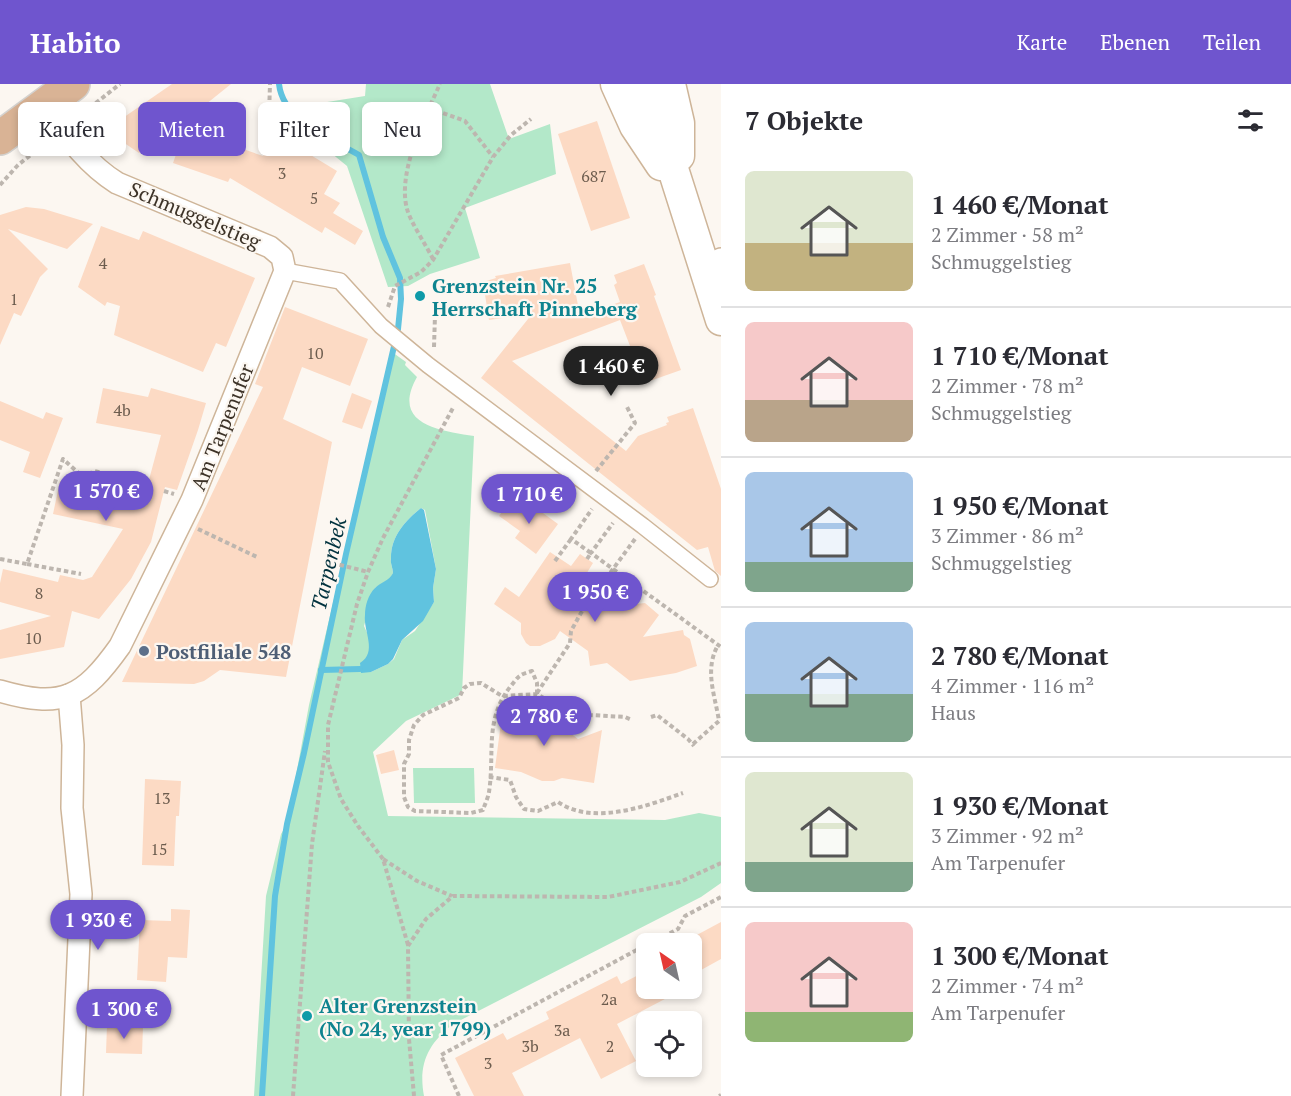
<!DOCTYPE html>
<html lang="de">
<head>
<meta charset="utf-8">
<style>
  :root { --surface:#fff; --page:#f7f7f7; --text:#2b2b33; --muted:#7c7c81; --line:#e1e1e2; --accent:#6f55ce }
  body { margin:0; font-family:"PT Serif",serif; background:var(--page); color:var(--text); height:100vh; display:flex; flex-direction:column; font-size:22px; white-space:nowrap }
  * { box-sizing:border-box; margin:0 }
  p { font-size:20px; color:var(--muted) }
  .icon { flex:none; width:33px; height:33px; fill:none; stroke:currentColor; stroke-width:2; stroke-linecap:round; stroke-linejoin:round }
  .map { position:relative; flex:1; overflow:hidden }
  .drawer { display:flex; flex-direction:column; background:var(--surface); width:570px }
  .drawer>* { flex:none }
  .guide { position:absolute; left:18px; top:18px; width:570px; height:54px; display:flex; gap:12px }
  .needle { width:39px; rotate:326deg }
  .fabs { position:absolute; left:636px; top:849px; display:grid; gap:12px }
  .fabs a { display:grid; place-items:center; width:66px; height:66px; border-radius:9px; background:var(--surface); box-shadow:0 3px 9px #0003; font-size:30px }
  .price { position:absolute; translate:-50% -51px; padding:0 14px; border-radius:21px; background:var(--accent); color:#fff; font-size:20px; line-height:39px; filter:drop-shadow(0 2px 3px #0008) }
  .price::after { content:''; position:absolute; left:50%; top:36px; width:18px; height:14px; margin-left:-9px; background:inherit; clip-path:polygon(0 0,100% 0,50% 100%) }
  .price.current { background:#222; color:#fff }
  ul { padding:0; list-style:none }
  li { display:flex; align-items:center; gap:18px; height:150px; padding:0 24px }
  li+li { border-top:2px solid var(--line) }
  li span { display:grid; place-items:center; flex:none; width:168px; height:120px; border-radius:9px; color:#555 }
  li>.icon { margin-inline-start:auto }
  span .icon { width:72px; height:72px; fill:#fffc; stroke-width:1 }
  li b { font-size:26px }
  h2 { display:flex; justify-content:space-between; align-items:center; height:72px; padding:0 24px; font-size:26px }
  .chip { padding:0 21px; border-radius:9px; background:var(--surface); box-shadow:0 3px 9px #0003; font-size:21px; line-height:54px }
  .chip.current { background:var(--accent); color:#fff }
  header { display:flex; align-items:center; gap:36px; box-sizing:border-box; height:84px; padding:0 30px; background:var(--accent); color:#fff }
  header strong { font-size:28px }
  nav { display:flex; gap:33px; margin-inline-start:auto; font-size:21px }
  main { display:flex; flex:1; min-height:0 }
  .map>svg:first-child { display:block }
  .green { fill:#b3e8c9; fill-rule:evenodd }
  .water { fill:#60c3df }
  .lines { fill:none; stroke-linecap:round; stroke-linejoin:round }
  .stream { stroke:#60c3df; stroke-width:6 }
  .building { fill:#fcdac4 }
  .pedestrian-casing { stroke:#ceb599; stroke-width:18 }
  .minor-casing { stroke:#ceb599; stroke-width:24 }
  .secondary-casing { stroke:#ceb599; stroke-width:33 }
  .primary-casing { stroke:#d4d2cf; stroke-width:36 }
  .path { stroke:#bdb6af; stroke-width:4; stroke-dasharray:4.5 3; stroke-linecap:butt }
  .pedestrian { stroke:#fff; stroke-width:15 }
  .minor { stroke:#fff; stroke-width:21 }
  .secondary { stroke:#fff; stroke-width:30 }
  .primary { stroke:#d9b395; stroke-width:33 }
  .culture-dot { fill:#0f9aa8; stroke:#fcf7f1; stroke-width:2 }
  .service-dot { fill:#5c6f8a; stroke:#fcf7f1; stroke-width:2 }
  .labels { text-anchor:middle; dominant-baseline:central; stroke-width:4.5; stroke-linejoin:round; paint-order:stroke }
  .number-label { font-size:16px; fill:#6c5c4e }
  .street-label { font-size:20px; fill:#3c3227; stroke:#fcf7f1 }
  .culture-label { font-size:20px; font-weight:bold; fill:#0d838f; stroke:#fcf7f1; text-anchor:start }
  .service-label { font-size:20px; font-weight:bold; fill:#4e5e75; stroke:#fcf7f1; text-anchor:start }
  .water-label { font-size:21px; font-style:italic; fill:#01323e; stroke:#fcf7f1 }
</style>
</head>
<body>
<header>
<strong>Habito</strong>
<nav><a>Karte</a><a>Ebenen</a><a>Teilen</a></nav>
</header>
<main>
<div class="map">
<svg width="721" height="1012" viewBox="0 0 721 1012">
  <rect width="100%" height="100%" fill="#fcf7f1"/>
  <!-- green -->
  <g class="green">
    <path d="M366 0H490L509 55 550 40 556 90 465 124 480 174 430 190 408 202 388 203 347 82 293 38 302 22 365 12Z"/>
    <path d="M392 268 406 278 405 281 417 293C390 341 441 347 474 352L462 610 406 637 373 668 388 732 665 736 699 729 721 733V799L701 813 453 940C428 960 418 980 424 1012H254L266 812 281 750 287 740 309 621ZM421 424 425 426 436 485 433 504 434 518 415 547 402 556 394 575 388 580 371 588 360 580 366 576 369 570V553L364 542 375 504 391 494 393 489C393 484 390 479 391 474 391 452 405 437 421 424Z"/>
    <path d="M413 684H474L475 719H414Z"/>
  </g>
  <!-- water -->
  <path class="water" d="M421 424 424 426 436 485 433 504 434 518 423 537 402 556 393 575 388 580 371 588 361 589 360 579C378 568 363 547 365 531 365 522 368 511 375 504 381 498 389 497 393 489 393 484 390 479 391 474 391 452 405 437 421 424Z"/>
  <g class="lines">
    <!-- stream -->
    <g class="stream">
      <path d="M321 586 360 585"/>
      <path d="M262 1012 275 812 287 740 304 669 346 470 398 245 401 215 400 194 383 153 359 71C330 54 283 37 279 0"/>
    </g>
  </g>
  <!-- building -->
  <g class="building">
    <path d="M172 0H231L195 29 139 69 120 56 117 38Z"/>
    <path d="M597 37 630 134 591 147 558 50Z"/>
    <path d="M185 45 263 72 276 50 337 87 324 110 340 119 333 129 363 147 355 161 325 143 322 149 230 94 228 98 173 79Z"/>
    <path d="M26 123 44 125 93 140 67 165 8 145 48 185 40 193 21 232 14 229 0 261V131Z"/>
    <path d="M101 142 139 156 143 147 255 194 226 263 216 259 203 288 114 251 120 222 107 218 105 222 78 203Z"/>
    <path d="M570 179 580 232 620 218 614 201 617 199 614 191 644 180 656 211 654 212 681 286 647 298 645 292 642 293 620 236 512 277 626 367 638 352 667 341 666 339 669 338 667 333 693 324 721 405V492L715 487 708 463 697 466 481 294 532 230 489 236 483 198 496 194 495 192Z"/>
    <path d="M285 223 368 255 350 302 302 283 283 335 332 358 286 593 220 586 204 597 194 600 122 598 263 303 255 300Z"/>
    <path d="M103 304 148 313 151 304 206 319 198 346 177 406 165 403 151 458 131 495 99 535 72 527 64 563 0 575V546L51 532 0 518V499L3 485 58 498 60 491 83 496 92 493 123 445 53 430 60 397 102 405 103 398 146 407 161 351 96 339Z"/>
    <path d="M352 309 372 317 362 345 342 338Z"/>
    <path d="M0 317 43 335 46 328 63 334 40 394 23 388 30 368 0 356Z"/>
    <path d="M513 414 532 428 536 424 558 440 536 470 515 454 520 447 499 432Z"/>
    <path d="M550 468 571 482 580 470 593 479 585 492 589 494 585 499 612 519H620V522L645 519 659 531 643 553 683 546 684 551 690 555 697 582 676 589 630 597 607 579 590 582 588 567 560 547 555 555 540 562H530L526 559 521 550V539L494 520 505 503 519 513Z"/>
    <path d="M504 616 536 620 535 632 556 638 578 655 602 646 594 699 562 694 554 697H542L521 688 495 684Z"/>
    <path d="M394 666 399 686 381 690 376 671Z"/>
    <path d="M145 695 181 697 179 732H176L174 782 142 781Z"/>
    <path d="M171 825 190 826 187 874 168 873 166 898 137 896 140 836 171 837Z"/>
    <path d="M721 838V875L692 891V863L699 860H680Z"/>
    <path d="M646 887V904H686L617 940 636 977 601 995 580 954 512 989 524 1012H474L455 974 503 949 507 956 549 935 546 928 617 892 621 900Z"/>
    <path d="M107 941 143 942 142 970 106 969Z"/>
  </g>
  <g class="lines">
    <!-- pedestrian casing -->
    <g class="pedestrian-casing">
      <path id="pedestrian" d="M285 187 340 197 381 242 428 281 643 442 710 495"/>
    </g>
    <!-- minor casing -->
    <g class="minor-casing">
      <g id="minor">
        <path d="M705 183 721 175"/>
        <path d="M0 607C62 625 83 614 120 562L192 416 285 187 282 173 270 163 117 99C85 79 66 50 45 21"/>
        <path d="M69 611 73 661 72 724 81 810 72 1012"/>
      </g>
    </g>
    <!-- secondary casing -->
    <g class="secondary-casing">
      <g id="secondary">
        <path d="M616 0 635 42 661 81"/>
        <path d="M646 0 721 236"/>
        <path d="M670 0 679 39V72"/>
      </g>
    </g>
    <!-- primary casing -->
    <g class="primary-casing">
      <path id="primary" d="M0 54 73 0"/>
    </g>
    <!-- path -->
    <g class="path">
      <path d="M429 24 465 37 493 73"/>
      <path d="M269 31 270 0"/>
      <path d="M78 33 120 0"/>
      <path d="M0 101 18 81 47 58"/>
      <path d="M433 175C426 161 411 139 407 125 397 88 425 33 440 0"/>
      <path d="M388 223 395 202 421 188 433 176 493 73 511 51 531 35"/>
      <path d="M434 263 435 231"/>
      <path d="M596 387 635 339 627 323"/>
      <path d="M164 407 174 410"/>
      <path d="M198 445 257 473"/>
      <path d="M635 455 613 485 721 563"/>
      <path d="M0 475 27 480 63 375 84 394 94 387 133 396 147 402"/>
      <path d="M587 475 591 469 571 455 592 425"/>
      <path d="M325 477 368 488"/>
      <path d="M555 477 571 455"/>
      <path d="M27 480 81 490"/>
      <path d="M537 609 570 559 571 547 581 529 613 485 591 469 613 439"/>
      <path d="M537 610V599L532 587C518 591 519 592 510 603 484 637 495 669 489 708 488 714 485 720 483 726L471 729 415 727 408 723 404 713V680L409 670V656L414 641 423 631 459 614 464 604 470 600 481 599 502 612 537 610 563 626 590 631 625 633 632 636"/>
      <path d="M651 633 657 631 688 655 694 662"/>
      <path d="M693 660 719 637C715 611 704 586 718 561"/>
      <path d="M489 693 510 696 516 713 524 725 538 727 558 718C593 742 647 722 683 709"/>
      <path d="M383 775 358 742 341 715 328 678V641L357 520 368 488 383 454 454 322"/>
      <path d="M650 860 678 845 685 832 721 813"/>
      <path d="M408 861 383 775 417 797 452 812"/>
      <path d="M293 1012 312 760 325 667"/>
      <path d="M414 1012 409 955 408 862 426 835 453 812 608 813 680 798 721 779"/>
      <path d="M459 1012 441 971 646 861"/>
      <path d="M719 1012 721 1011"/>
    </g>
    <!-- pedestrian -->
    <use href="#pedestrian" class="pedestrian"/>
    <!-- minor -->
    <use href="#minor" class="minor"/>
    <!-- secondary -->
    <use href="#secondary" class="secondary"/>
    <!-- primary -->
    <use href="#primary" class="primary"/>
  </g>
  <!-- markers -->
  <g class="culture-dot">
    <circle cx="420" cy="212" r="6"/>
    <circle cx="307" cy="932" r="6"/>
  </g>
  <circle class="service-dot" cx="144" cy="567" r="6"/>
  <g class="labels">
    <!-- number labels -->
    <g class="number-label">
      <text x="282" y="89">3</text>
      <text x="594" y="92">687</text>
      <text x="314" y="114">5</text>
      <text x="103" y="179">4</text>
      <text x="14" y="215">1</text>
      <text x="315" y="269">10</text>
      <text x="122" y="326">4b</text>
      <text x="39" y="509">8</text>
      <text x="33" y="554">10</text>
      <text x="162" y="714">13</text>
      <text x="159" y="765">15</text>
      <text x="609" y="915">2a</text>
      <text x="562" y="946">3a</text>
      <text x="530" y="962">3b</text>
      <text x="610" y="962">2</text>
      <text x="488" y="979">3</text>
    </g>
    <!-- street labels -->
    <g class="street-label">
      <text transform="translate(195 131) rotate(23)">Schmuggelstieg</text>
      <text transform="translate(222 343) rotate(-68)">Am Tarpenufer</text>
    </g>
    <!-- culture labels -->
    <g class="culture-label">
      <text x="432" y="201">Grenzstein Nr. 25<tspan x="432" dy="23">Herrschaft Pinneberg</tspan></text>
      <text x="319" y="921">Alter Grenzstein<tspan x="319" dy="23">(No 24, year 1799)</tspan></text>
    </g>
    <!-- service labels -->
    <g class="service-label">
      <text x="156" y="567">Postfiliale 548</text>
    </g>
    <!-- water labels -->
    <g class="water-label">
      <text transform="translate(328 480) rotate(-77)">Tarpenbek</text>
    </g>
  </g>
</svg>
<div class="fabs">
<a><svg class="needle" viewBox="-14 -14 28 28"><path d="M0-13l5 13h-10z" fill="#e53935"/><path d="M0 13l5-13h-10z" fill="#7c7c81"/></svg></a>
<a><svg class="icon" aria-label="locate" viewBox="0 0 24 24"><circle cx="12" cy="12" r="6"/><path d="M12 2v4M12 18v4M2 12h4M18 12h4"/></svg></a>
</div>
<b class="price current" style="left:611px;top:313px">1 460 €</b>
<b class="price" style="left:106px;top:438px">1 570 €</b>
<b class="price" style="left:529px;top:441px">1 710 €</b>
<b class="price" style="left:595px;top:539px">1 950 €</b>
<b class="price" style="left:544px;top:663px">2 780 €</b>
<b class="price" style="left:98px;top:867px">1 930 €</b>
<b class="price" style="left:124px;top:956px">1 300 €</b>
<div class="guide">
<a class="chip">Kaufen</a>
<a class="chip current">Mieten</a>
<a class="chip">Filter</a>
<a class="chip">Neu</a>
</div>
</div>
<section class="drawer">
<h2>7 Objekte<svg class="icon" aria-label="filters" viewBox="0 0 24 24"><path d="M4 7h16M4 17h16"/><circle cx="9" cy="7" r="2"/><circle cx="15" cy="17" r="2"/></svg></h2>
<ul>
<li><span style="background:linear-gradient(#dfe7d0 60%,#c2b280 0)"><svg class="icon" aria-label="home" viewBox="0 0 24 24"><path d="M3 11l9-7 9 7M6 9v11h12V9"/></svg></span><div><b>1 460 €/Monat</b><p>2 Zimmer · 58 m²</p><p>Schmuggelstieg</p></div></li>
<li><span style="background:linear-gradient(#f6c9c9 65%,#b9a48a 0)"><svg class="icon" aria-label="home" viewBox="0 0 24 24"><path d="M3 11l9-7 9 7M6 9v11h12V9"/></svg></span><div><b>1 710 €/Monat</b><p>2 Zimmer · 78 m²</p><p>Schmuggelstieg</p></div></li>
<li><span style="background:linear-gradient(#a9c7e8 75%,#7fa58c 0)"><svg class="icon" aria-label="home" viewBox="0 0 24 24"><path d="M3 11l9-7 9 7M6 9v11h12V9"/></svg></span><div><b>1 950 €/Monat</b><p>3 Zimmer · 86 m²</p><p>Schmuggelstieg</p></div></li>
<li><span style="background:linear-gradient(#a9c7e8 60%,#7fa58c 0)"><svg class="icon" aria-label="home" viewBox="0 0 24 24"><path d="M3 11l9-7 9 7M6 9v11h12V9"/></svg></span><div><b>2 780 €/Monat</b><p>4 Zimmer · 116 m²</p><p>Haus</p></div></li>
<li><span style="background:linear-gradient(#dfe7d0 75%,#7fa58c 0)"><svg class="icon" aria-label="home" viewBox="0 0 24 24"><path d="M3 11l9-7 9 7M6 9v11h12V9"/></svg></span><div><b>1 930 €/Monat</b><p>3 Zimmer · 92 m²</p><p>Am Tarpenufer</p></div></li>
<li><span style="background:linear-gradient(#f6c9c9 75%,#8fb573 0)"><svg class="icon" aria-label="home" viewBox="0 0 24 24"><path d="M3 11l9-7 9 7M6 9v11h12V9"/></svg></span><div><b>1 300 €/Monat</b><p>2 Zimmer · 74 m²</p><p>Am Tarpenufer</p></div></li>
</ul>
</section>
</main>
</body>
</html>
